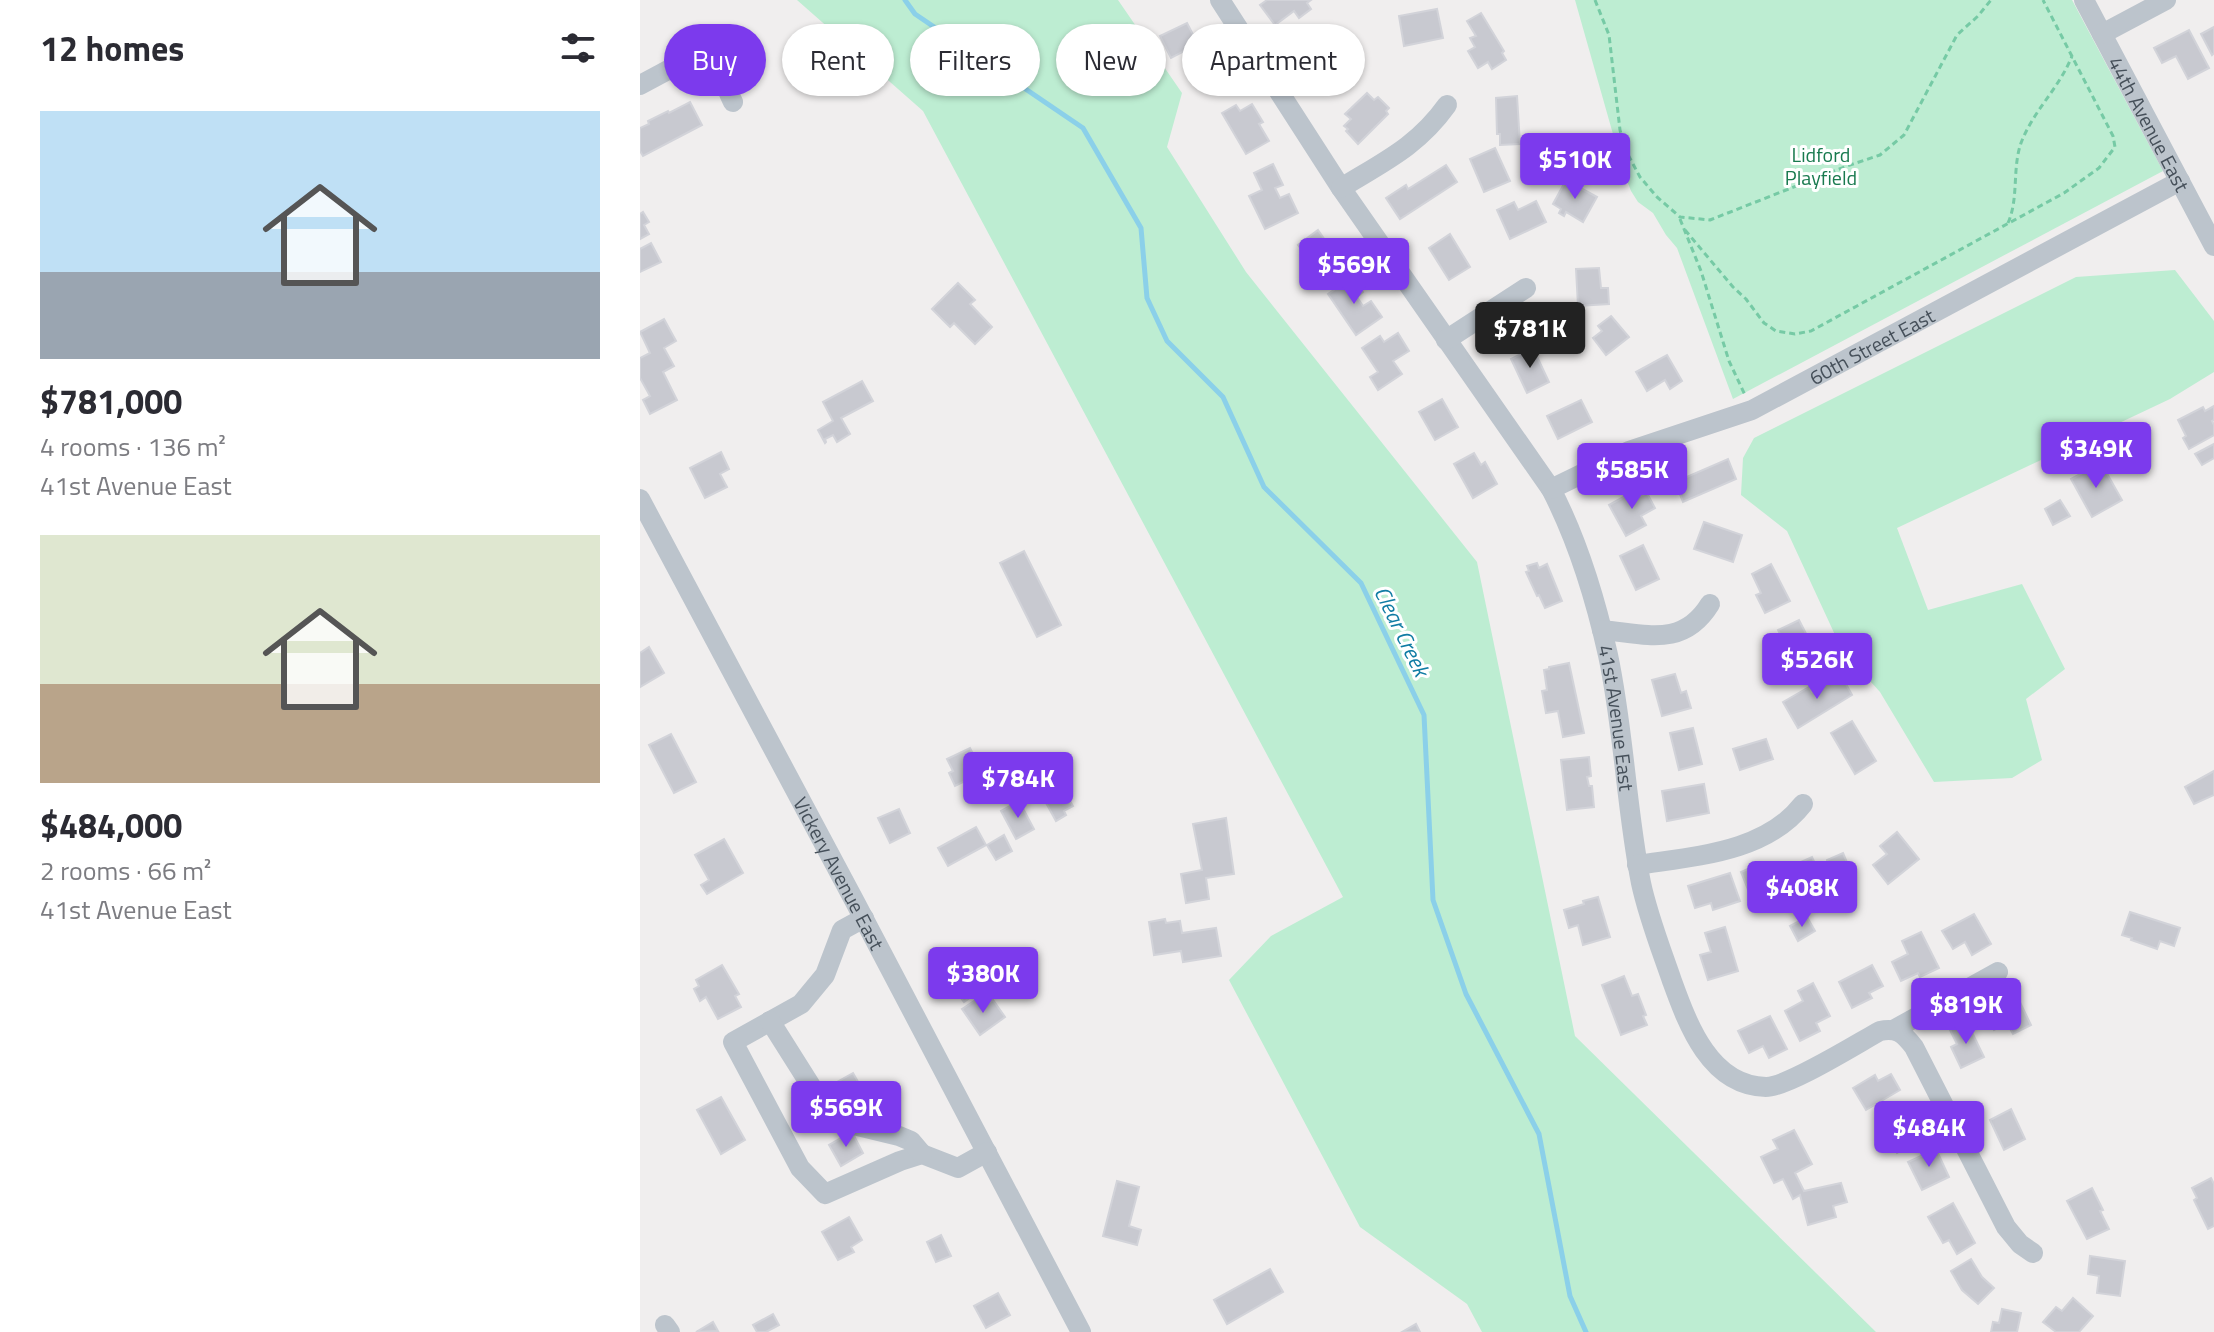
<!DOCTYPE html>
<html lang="en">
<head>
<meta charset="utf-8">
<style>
  :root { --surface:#fff; --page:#f2f2f3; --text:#2b2b33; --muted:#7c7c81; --accent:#7c3aed }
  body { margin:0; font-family:"Titillium Web",sans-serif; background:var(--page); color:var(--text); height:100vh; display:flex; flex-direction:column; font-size:30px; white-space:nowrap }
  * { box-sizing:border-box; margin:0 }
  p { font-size:26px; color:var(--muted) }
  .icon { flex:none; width:44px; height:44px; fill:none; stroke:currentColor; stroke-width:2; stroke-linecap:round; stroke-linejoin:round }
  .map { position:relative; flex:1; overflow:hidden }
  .details { display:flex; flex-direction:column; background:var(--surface); width:640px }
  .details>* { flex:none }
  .banner { position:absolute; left:24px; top:24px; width:760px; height:72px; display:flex; gap:16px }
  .price { position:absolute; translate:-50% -68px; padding:0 18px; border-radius:8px; background:var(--accent); color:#fff; font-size:26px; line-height:52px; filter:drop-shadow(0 2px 4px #0008) }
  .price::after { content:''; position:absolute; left:50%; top:48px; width:24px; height:18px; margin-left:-12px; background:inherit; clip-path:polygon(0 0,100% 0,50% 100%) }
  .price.on { background:#222; color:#fff }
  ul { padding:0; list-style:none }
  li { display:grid; align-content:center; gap:16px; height:424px; padding:0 40px }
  li span { display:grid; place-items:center; height:248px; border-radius:0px; color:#555 }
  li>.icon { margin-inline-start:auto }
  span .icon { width:144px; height:144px; fill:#fffc; stroke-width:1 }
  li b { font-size:34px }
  h2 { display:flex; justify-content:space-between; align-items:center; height:96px; padding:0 40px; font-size:34px }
  .tag { padding:0 28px; border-radius:36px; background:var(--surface); box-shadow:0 2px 6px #0004; font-size:28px; line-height:72px }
  .tag.on { background:var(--accent); color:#fff }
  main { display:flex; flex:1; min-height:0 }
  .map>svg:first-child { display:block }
  .green { fill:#bdedd2 }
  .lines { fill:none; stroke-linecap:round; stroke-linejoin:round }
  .stream { stroke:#8bd0e9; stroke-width:5 }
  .building { fill:#c8c9d0; stroke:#d2d3d9; stroke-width:2 }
  .path { stroke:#76caa5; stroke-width:3; stroke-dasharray:6 4; stroke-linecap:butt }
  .minor { stroke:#bcc4cc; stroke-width:20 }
  .labels { text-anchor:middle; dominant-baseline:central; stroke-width:6; stroke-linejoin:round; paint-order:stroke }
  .street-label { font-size:20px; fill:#46505a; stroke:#fff }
  .park-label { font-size:20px; fill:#197a4f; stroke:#fff }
  .water-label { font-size:22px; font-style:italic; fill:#107ca4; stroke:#fff }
</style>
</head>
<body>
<main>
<section class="details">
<h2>12 homes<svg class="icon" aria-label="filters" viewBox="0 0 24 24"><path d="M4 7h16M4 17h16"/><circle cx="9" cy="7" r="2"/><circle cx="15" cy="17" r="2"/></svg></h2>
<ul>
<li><span style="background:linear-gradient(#bfe0f5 65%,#9aa5b1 0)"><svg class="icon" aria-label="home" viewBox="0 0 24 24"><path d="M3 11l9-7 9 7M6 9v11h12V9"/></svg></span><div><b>$781,000</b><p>4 rooms · 136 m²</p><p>41st Avenue East</p></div></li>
<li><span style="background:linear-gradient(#dfe7d0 60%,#b9a48a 0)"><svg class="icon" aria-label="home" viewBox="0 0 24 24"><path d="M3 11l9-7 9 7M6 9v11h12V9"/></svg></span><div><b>$484,000</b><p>2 rooms · 66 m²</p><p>41st Avenue East</p></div></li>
</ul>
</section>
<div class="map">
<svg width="1574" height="1332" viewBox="0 0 1574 1332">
  <rect width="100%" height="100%" fill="#f0eeee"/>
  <!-- green -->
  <g class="green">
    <path d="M157 0H478L542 93 527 147 606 272 837 562 935 1036 1236 1332H842L827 1304 720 1227 589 980 631 936 703 897 283 111Z"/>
    <path d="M935 0H1432L1523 171 1093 399 1037 248 1026 235 1013 213 998 202 991 191 984 173Z"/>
    <path d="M1535 270 1574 321V372L1530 399 1257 528 1288 610 1382 584 1425 669 1386 699 1402 760 1372 778 1294 782 1240 692 1202 650 1147 531 1101 495 1103 458 1114 438 1436 277Z"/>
  </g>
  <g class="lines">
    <!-- stream -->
    <path class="stream" d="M265 0 275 14 443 128 501 228 507 298 527 341 583 397 624 487 721 583 784 715 793 900 826 994 899 1134 930 1296 946 1332"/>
  </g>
  <!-- building -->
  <g class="building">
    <path d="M627 0H671L667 3 671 9 659 18 654 11 635 25 620 5Z"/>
    <path d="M797 9 803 38 764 46 759 16Z"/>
    <path d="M841 13 864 51 862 53 866 60 852 69 848 62 838 68 828 51 835 47 830 38 836 36 827 21Z"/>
    <path d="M547 23 558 44 531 58 520 36Z"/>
    <path d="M1574 27V53L1572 55 1561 34Z"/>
    <path d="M1549 30 1569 68 1548 79 1536 56 1522 63 1514 48Z"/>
    <path d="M692 40 714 80 690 93 679 73 674 75 663 56Z"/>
    <path d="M727 93 734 100 738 97 749 108 746 111 748 114 718 144 706 131 708 129 704 126 711 119 705 114Z"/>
    <path d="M877 96 880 144 860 145V134H857L856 98Z"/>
    <path d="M50 102 62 125 3 156 0 151V128L9 124 8 121 28 111 29 113Z"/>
    <path d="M612 104 623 122 619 124 629 141 606 154 582 113 596 105 600 111Z"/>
    <path d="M855 148 870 181 844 192 830 159Z"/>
    <path d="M633 164 643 185 635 188 640 198 649 194 658 213 625 229 609 196 622 190 614 173Z"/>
    <path d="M806 165 817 182 760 219 746 198 766 185 768 189Z"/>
    <path d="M926 180 957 197 943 222 926 212 924 216 919 213 921 209 913 204Z"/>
    <path d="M896 201 906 222 870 239 857 210 874 202 878 210Z"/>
    <path d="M3 212 9 222 4 225 9 234 0 239V214Z"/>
    <path d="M678 230 703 266 684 280 658 245Z"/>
    <path d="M810 234 830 267 809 280 789 248Z"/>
    <path d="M11 243 21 262 0 272V249Z"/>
    <path d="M959 268 961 288H968L969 304 938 306 936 269Z"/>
    <path d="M713 277 723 292 717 297 723 306 731 301 742 317 716 335 688 294Z"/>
    <path d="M318 283 335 300 330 304 352 327 335 344 314 323 310 327 292 309Z"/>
    <path d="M971 316 989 337 966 355 953 338 962 331 958 326Z"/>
    <path d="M24 319 36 341 24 348 34 366 23 372 37 400 10 414 3 400 10 396 0 378V358L10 353 0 332Z"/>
    <path d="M758 333 769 351 753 361 762 374 738 390 730 377 738 372 722 348 740 336 744 342Z"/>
    <path d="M893 348 909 382 887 393 871 359Z"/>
    <path d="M1027 355 1042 381 1030 389 1025 380 1007 391 996 372Z"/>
    <path d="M222 381 233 401 201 418 210 434 197 442 193 435 185 439 186 442 185 443 178 430 193 421 183 402Z"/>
    <path d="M802 399 818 427 795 440 779 412Z"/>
    <path d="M941 400 952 422 918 439 907 416Z"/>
    <path d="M1574 406V420L1572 421 1574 425V435L1549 449 1543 438 1546 436 1538 420 1563 407 1565 411Z"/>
    <path d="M1476 435 1485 451 1464 463 1455 446Z"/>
    <path d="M1574 444V458L1562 465 1555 454Z"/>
    <path d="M81 452 89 469 80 474 87 487 65 498 50 468Z"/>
    <path d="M834 453 841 465 845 462 857 484 833 498 814 464Z"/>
    <path d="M1088 459 1096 479 1043 502 1035 482Z"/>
    <path d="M1461 463 1482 500 1452 517 1431 479Z"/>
    <path d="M998 489 1001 496 1007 493 1015 508 1001 516 1006 525 986 536 969 505Z"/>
    <path d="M1420 500 1430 516 1413 525 1405 509Z"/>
    <path d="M1064 522 1102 535 1093 562 1054 549Z"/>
    <path d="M1003 545 1019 579 996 590 980 556Z"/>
    <path d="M384 551 421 625 397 637 360 563Z"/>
    <path d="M897 563 899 568 907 564 922 601 905 608 899 595 897 596 886 572 889 571 887 566Z"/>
    <path d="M1131 564 1150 601 1125 613 1116 595 1121 593 1112 574Z"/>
    <path d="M1159 620 1178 657 1151 671 1141 651 1147 648 1138 630Z"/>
    <path d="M9 647 24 673 0 687V653Z"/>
    <path d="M929 663 944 733 923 737 918 711 906 713 902 691 907 690 904 670 909 669V667Z"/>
    <path d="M1035 674 1041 693 1046 691 1051 708 1022 716 1012 680Z"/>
    <path d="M1201 675 1212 695 1158 728 1143 702 1169 687 1172 692Z"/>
    <path d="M1212 721 1236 761 1215 774 1191 733Z"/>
    <path d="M1053 728 1062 764 1039 770 1030 733Z"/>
    <path d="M31 734 56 782 34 793 9 745Z"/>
    <path d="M1126 739 1133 759 1100 770 1093 749Z"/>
    <path d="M330 748 339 766 361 755 366 766 356 771 359 778 334 790 329 779 315 786 309 773 313 771 307 759Z"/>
    <path d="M949 757 951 776 947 777 949 786H952L954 807 927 810 921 760Z"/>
    <path d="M1574 771V795L1554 804 1545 787Z"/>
    <path d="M419 782 433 806 424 811 426 815 416 821 400 792Z"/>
    <path d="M1064 784 1069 813 1027 821 1022 791Z"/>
    <path d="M379 801 394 829 376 839 361 811Z"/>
    <path d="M259 809 270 833 250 843 238 818Z"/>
    <path d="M586 818 594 874 566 878 569 899 546 903 541 874 562 870 553 824Z"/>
    <path d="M336 827 346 845 308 866 298 848Z"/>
    <path d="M1257 832 1279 859 1248 884 1233 865 1247 854 1240 846Z"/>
    <path d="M364 835 372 851 356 860 347 845Z"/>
    <path d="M84 839 103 873 67 894 61 885 69 880 55 855Z"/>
    <path d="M1203 853 1213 877 1168 896 1154 865 1172 857 1177 868 1188 864 1187 860Z"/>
    <path d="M1121 863 1124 870 1144 864 1153 885 1113 902 1101 872Z"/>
    <path d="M1090 873 1100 901 1073 910 1071 903 1055 908 1048 886Z"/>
    <path d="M958 897 970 937 943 945 938 925 929 928 924 910 944 904 943 901Z"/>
    <path d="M1490 912 1540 928 1534 946 1520 941 1517 949 1491 940 1492 938 1482 935Z"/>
    <path d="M1334 914 1351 944 1332 955 1325 942 1313 949 1302 931Z"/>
    <path d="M1167 917 1175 931 1158 941 1150 926Z"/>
    <path d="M525 919 526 923 540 921 542 933 576 928 581 956 543 962 541 951 514 955 509 922Z"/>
    <path d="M1085 927 1098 971 1068 980 1060 955 1071 952 1065 933Z"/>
    <path d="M1281 932 1299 968 1280 977 1278 973 1261 981 1252 962 1268 954 1262 941Z"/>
    <path d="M323 960 344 987 324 1002 304 975Z"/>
    <path d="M82 965 99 994 95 996 101 1007 78 1019 66 997 60 1001 54 989 59 986 56 980Z"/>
    <path d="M1232 965 1243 986 1229 993 1232 998 1212 1008 1199 982Z"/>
    <path d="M984 976 992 996 998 994 1006 1015 1003 1016 1007 1025 981 1035 962 985Z"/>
    <path d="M1173 983 1190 1016 1176 1023 1180 1031 1160 1041 1145 1011 1163 1001 1158 991Z"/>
    <path d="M1374 990 1391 1025 1373 1034 1367 1023 1354 1030 1344 1011 1358 1004 1356 999Z"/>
    <path d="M337 999 343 1007 353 1000 365 1017 340 1035 322 1009Z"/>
    <path d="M1130 1016 1147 1049 1129 1058 1123 1046 1109 1053 1098 1031Z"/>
    <path d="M1327 1022 1344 1057 1321 1068 1311 1047 1317 1044 1310 1030Z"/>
    <path d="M213 1073 229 1101 199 1118 183 1090Z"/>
    <path d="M1251 1074 1260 1090 1226 1110 1213 1088 1235 1075 1238 1081Z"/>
    <path d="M81 1097 105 1140 81 1154 57 1110Z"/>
    <path d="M1270 1104 1280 1122 1273 1126 1280 1140 1257 1153 1239 1121Z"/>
    <path d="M1371 1109 1385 1139 1364 1150 1350 1120Z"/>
    <path d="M1154 1130 1172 1164 1155 1173 1164 1191 1201 1183 1207 1202 1193 1206 1196 1217 1168 1225 1160 1195 1153 1199 1143 1179 1134 1183 1121 1157 1138 1149 1133 1140Z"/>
    <path d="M212 1132 223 1153 201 1166 189 1145Z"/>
    <path d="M1296 1149 1309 1177 1282 1190 1268 1162Z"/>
    <path d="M1571 1178 1574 1184V1226L1568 1229 1554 1200 1557 1198 1552 1188Z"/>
    <path d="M477 1181 499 1187 489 1226 501 1230 497 1245 463 1236Z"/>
    <path d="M1452 1188 1463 1210 1460 1211 1469 1229 1447 1239 1427 1201Z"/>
    <path d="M1313 1203 1335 1243 1317 1254 1309 1240 1303 1243 1288 1217Z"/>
    <path d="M209 1217 222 1240 211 1247 214 1252 198 1260 182 1232Z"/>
    <path d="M301 1235 311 1256 296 1262 287 1242Z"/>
    <path d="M1450 1256 1485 1261 1480 1296 1457 1293 1459 1276 1448 1274Z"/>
    <path d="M1331 1259 1342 1277 1354 1288 1338 1304 1322 1290 1311 1271Z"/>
    <path d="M630 1269 643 1292 587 1324 574 1300Z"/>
    <path d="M358 1293 370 1315 346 1328 334 1306Z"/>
    <path d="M1433 1298 1453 1316 1439 1332H1416L1403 1322 1416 1307 1422 1311Z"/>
    <path d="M1362 1309 1381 1313 1377 1332H1351L1353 1322 1359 1323Z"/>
    <path d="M133 1314 139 1325 126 1332H117L113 1325Z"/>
    <path d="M73 1322 78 1331 56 1332Z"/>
    <path d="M776 1324 780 1332H762Z"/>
  </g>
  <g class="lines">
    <!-- path -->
    <g class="path">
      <path d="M955 0 969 35 980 130 986 151 1000 177 1017 197 1040 217 1070 220 1207 166 1240 155 1264 135 1317 35 1338 16 1351 0"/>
      <path d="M1040 219 1061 271 1089 361 1105 395"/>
      <path d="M1368 223C1379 198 1372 169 1381 143 1393 111 1420 87 1432 56"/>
      <path d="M1045 230 1093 287 1106 299 1124 323 1136 331 1155 334 1171 331 1424 193 1459 168 1475 147 1473 136 1403 0"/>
    </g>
    <!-- minor -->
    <g class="minor">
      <path id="s1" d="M580 0 701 188 911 489C938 541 955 597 968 655 984 730 986 807 1001 883 1008 916 1021 949 1032 981 1048 1025 1070 1086 1126 1087 1148 1087 1218 1043 1240 1031 1257 1027 1264 1034 1274 1047L1366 1227 1380 1244 1393 1253"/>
      <path id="s2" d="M1444 0 1574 246"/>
      <path d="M1462 34 1526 0"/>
      <path d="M0 85 56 55C78 56 84 85 93 102"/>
      <path d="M701 188C743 162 777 147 807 105"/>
      <path d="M806 340 886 288"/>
      <path id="s3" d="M911 489 989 451 1112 410 1540 181"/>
      <path id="s4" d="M0 499 215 902 441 1332"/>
      <path d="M962 630C1006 634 1043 648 1070 604"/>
      <path d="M997 865C1054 856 1125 853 1163 804"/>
      <path d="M224 918 202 930 185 975 161 1004 93 1042 160 1168 185 1194 260 1161 282 1154 318 1168 347 1152"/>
      <path d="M130 1021 183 1105 197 1121 259 1136 271 1141 282 1154"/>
      <path d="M1255 1029 1358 972"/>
      <path d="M25 1325 30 1332"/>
    </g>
  </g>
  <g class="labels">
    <!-- street labels -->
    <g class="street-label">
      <text stroke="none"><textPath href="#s2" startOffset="140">44th Avenue East</textPath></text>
      <text stroke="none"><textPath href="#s3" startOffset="352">60th Street East</textPath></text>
      <text stroke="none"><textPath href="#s1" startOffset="830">41st Avenue East</textPath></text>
      <text stroke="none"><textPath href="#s4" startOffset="424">Vickery Avenue East</textPath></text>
    </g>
    <!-- park labels -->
    <g class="park-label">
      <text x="1181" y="154">Lidford<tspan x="1181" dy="23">Playfield</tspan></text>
    </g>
    <!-- water labels -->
    <g class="water-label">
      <text transform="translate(762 631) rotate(64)">Clear Creek</text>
    </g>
  </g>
</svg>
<b class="price" style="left:935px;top:201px">$510K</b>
<b class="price" style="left:714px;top:306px">$569K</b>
<b class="price on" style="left:890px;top:370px">$781K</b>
<b class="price" style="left:1456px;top:490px">$349K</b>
<b class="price" style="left:992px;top:511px">$585K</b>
<b class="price" style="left:1177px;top:701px">$526K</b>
<b class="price" style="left:378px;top:820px">$784K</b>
<b class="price" style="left:1162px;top:929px">$408K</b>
<b class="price" style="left:343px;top:1015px">$380K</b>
<b class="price" style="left:1326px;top:1046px">$819K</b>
<b class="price" style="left:206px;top:1149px">$569K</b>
<b class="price" style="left:1289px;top:1169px">$484K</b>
<div class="banner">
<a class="tag on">Buy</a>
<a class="tag">Rent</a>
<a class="tag">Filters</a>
<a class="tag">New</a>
<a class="tag">Apartment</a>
</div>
</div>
</main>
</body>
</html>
